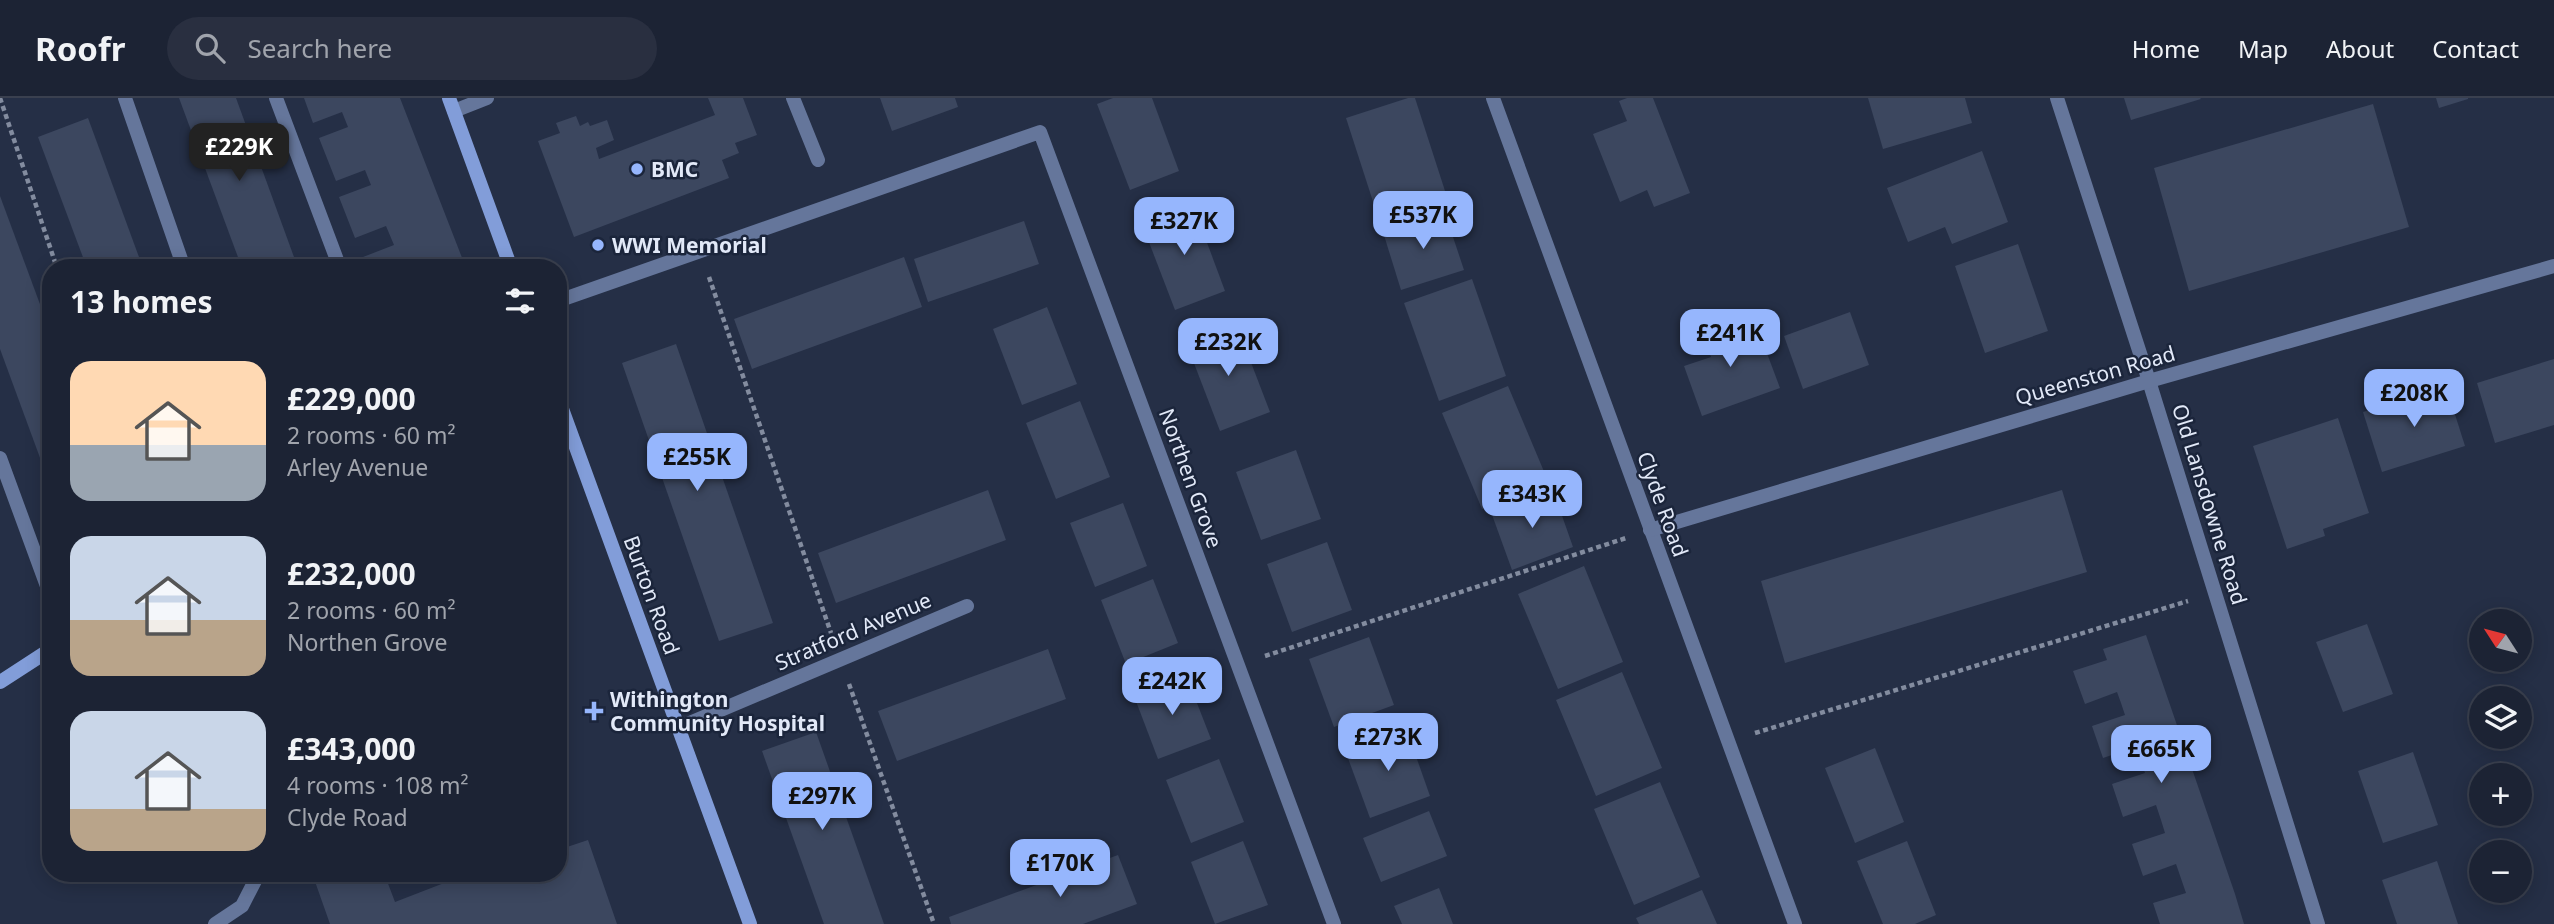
<!DOCTYPE html>
<html lang="en">
<head>
<meta charset="utf-8">
<style>
  :root { --surface:#1c2334; --page:#292f40; --text:#f1f3f6; --muted:#a0a4ac; --line:#3a404f; --accent:#96b6fd }
  body { margin:0; font-family:"Noto Sans",sans-serif; background:var(--page); color:var(--text); height:100vh; display:flex; flex-direction:column; font-size:26px; white-space:nowrap }
  * { box-sizing:border-box; margin:0 }
  p { font-size:23px; color:var(--muted) }
  .icon { flex:none; width:38px; height:38px; fill:none; stroke:currentColor; stroke-width:2; stroke-linecap:round; stroke-linejoin:round }
  .map { position:relative; flex:1; overflow:hidden }
  .details { position:absolute; left:42px; top:161px; width:525px; height:623px; display:flex; flex-direction:column; background:var(--surface); border-radius:28px; box-shadow:0 4px 18px #0003,0 0 0 2px var(--line) }
  .details>* { flex:none }
  .needle { width:46px; rotate:306deg }
  .tools { position:absolute; left:2469px; top:511px; display:grid; gap:14px }
  .tools a { display:grid; place-items:center; width:63px; height:63px; border-radius:50%; background:var(--surface); box-shadow:0 4px 18px #0003,0 0 0 2px var(--line); font-size:35px }
  .price { position:absolute; translate:-50% -60px; padding:0 16px; border-radius:14px; background:var(--accent); color:#111; font-size:23px; line-height:46px; filter:drop-shadow(0 2px 4px #0008) }
  .price::after { content:''; position:absolute; left:50%; top:42px; width:21px; height:16px; margin-left:-10px; background:inherit; clip-path:polygon(0 0,100% 0,50% 100%) }
  .price.selected { background:#222; color:#fff }
  ul { padding:0; list-style:none }
  li { display:flex; align-items:center; gap:21px; height:175px; padding:0 28px }
  li span { display:grid; place-items:center; flex:none; width:196px; height:140px; border-radius:21px; color:#555 }
  li>.icon { margin-inline-start:auto }
  span .icon { width:84px; height:84px; fill:#fffc; stroke-width:1 }
  li b { font-size:30px }
  h2 { display:flex; justify-content:space-between; align-items:center; height:84px; padding:0 28px; font-size:30px }
  header { display:flex; align-items:center; gap:42px; box-sizing:border-box; height:98px; padding:0 35px; background:var(--surface); border-bottom:2px solid var(--line) }
  header strong { font-size:33px }
  nav { display:flex; gap:38px; margin-inline-start:auto; font-size:24px }
  .search { width:490px; height:63px; background:var(--page); display:flex; align-items:center; gap:18px; box-sizing:border-box; padding:0 24px; border-radius:38px; color:var(--muted); font-size:26px }
  .map>svg:first-child { display:block }
  .building { fill:#3c475f }
  .lines { fill:none; stroke-linecap:round; stroke-linejoin:round }
  .path { stroke:#838c9f; stroke-width:4.5; stroke-dasharray:5 3.5; stroke-linecap:butt }
  .lane { stroke:#65769b; stroke-width:14 }
  .street { stroke:#65769b; stroke-width:14 }
  .secondary { stroke:#829dd9; stroke-width:14 }
  .poi-dot { fill:#96b6fd; stroke:#1b253b; stroke-width:2.5 }
  .labels { text-anchor:middle; dominant-baseline:central; stroke-width:5; stroke-linejoin:round; paint-order:stroke }
  .poi-label { font-size:21px; font-weight:bold; fill:#e2e9f8; stroke:#1b253b; text-anchor:start }
  .street-label { font-size:21px; fill:#e2e9f8; stroke:#1b253b }
</style>
</head>
<body>
<header>
<strong>Roofr</strong>
<div class="search"><svg class="icon" aria-label="search" viewBox="0 0 24 24"><circle cx="10" cy="10" r="6"/><path d="M15 15l6 6"/></svg>Search here</div>
<nav><a>Home</a><a>Map</a><a>About</a><a>Contact</a></nav>
</header>
<div class="map">
<svg width="2554" height="826" viewBox="0 0 2554 826">
  <rect width="100%" height="100%" fill="#252f46"/>
  <!-- building -->
  <g class="building">
    <path d="M179 0H236L298 170H242Z"/>
    <path d="M304 0H400L466 170H367L363 159 394 147 386 128 355 140 339 99 371 87 365 72 336 83 319 40 348 29 342 14 313 25Z"/>
    <path d="M708 0H743L757 37 735 45 739 55 722 62 729 80 574 139 538 43 560 35 556 25 576 18 580 28 588 24 590 28 607 22 614 42 596 50 599 61 715 17Z"/>
    <path d="M880 0H955L958 9 892 33Z"/>
    <path d="M1113 0H1152L1179 73 1130 92 1097 6Z"/>
    <path d="M1408 0H1415L1446 96 1378 119 1346 20Z"/>
    <path d="M1627 0H1653L1690 95 1654 109 1647 92 1620 104 1593 36 1627 23 1619 3Z"/>
    <path d="M1868 0H1965L1972 25 1883 51Z"/>
    <path d="M2124 0H2200L2201 1 2131 22Z"/>
    <path d="M2436 0H2468V1L2439 10Z"/>
    <path d="M2373 6 2409 129 2189 193 2154 70Z"/>
    <path d="M88 20 143 170H87L38 39Z"/>
    <path d="M1982 53 2008 124 1952 146 1945 129 1908 144 1887 90Z"/>
    <path d="M0 98 51 236 50 387 0 251Z"/>
    <path d="M1193 107 1225 193 1175 212 1142 126Z"/>
    <path d="M1445 115 1464 172 1401 192 1383 134Z"/>
    <path d="M1024 123 1039 166 928 204 914 161Z"/>
    <path d="M2018 146 2048 233 1985 255 1955 168Z"/>
    <path d="M904 159 922 209 752 271 734 221Z"/>
    <path d="M1472 181 1506 278 1439 303 1404 205Z"/>
    <path d="M1047 209 1077 286 1022 307 993 231Z"/>
    <path d="M1850 214 1869 267 1803 291 1784 238Z"/>
    <path d="M1739 217 1749 247 1762 242 1780 290 1702 318 1684 268 1711 259 1701 231Z"/>
    <path d="M1237 228 1270 314 1220 333 1187 247Z"/>
    <path d="M676 246 773 525 719 543 622 265Z"/>
    <path d="M2554 261V327L2495 345 2477 285Z"/>
    <path d="M1508 288 1548 383 1482 411 1442 315Z"/>
    <path d="M2446 288 2465 348 2382 374 2363 314Z"/>
    <path d="M1080 303 1110 379 1056 401 1026 325Z"/>
    <path d="M2338 320 2369 415 2323 431 2325 438 2287 451 2253 348Z"/>
    <path d="M1296 352 1321 421 1261 442 1236 374Z"/>
    <path d="M988 392 1006 442 836 505 818 455Z"/>
    <path d="M1553 392 1573 449 1512 472 1491 414Z"/>
    <path d="M2062 392 2087 474 1785 565 1761 483Z"/>
    <path d="M1123 405 1147 468 1095 489 1070 425Z"/>
    <path d="M1327 444 1352 512 1292 534 1267 466Z"/>
    <path d="M1584 468 1623 564 1558 591 1518 496Z"/>
    <path d="M1153 481 1178 545 1126 566 1101 502Z"/>
    <path d="M2367 526 2393 596 2343 614 2316 544Z"/>
    <path d="M2146 537 2235 796 2244 826H2160L2153 805 2186 795 2176 766 2143 778 2132 746 2165 735 2161 722 2156 707 2123 719 2112 686 2145 675 2136 649 2103 660 2092 628 2125 617 2121 605 2117 594 2085 606 2073 573 2107 562 2103 551Z"/>
    <path d="M1369 539 1394 607 1334 629 1309 561Z"/>
    <path d="M1048 551 1066 601 897 663 878 613Z"/>
    <path d="M1622 574 1662 670 1596 698 1556 602Z"/>
    <path d="M1186 577 1211 641 1158 661 1134 598Z"/>
    <path d="M1406 630 1430 698 1370 720 1345 652Z"/>
    <path d="M816 634 884 826H824L762 653Z"/>
    <path d="M1875 650 1904 724 1855 745 1825 670Z"/>
    <path d="M2413 654 2438 727 2383 745 2358 673Z"/>
    <path d="M1219 661 1244 724 1191 745 1166 682Z"/>
    <path d="M1660 684 1700 779 1634 807 1594 711Z"/>
    <path d="M1429 713 1447 758 1381 784 1363 740Z"/>
    <path d="M588 742 617 826H330L312 775H384L395 804 457 780 455 775H558V752Z"/>
    <path d="M1243 743 1268 807 1215 826 1191 764Z"/>
    <path d="M1907 743 1936 817 1915 826H1883L1857 763Z"/>
    <path d="M1118 757 1137 806 1083 826H951L949 819Z"/>
    <path d="M2437 763 2458 826H2397L2382 782Z"/>
    <path d="M1439 790 1453 826H1402L1394 808Z"/>
    <path d="M1702 792 1717 826H1639L1636 820Z"/>
  </g>
  <g class="lines">
    <!-- path -->
    <g class="path">
      <path d="M0 0 57 170"/>
      <path d="M709 179 831 535"/>
      <path d="M1265 558 1626 440"/>
      <path d="M849 586 934 826"/>
      <path d="M1755 635 2188 503"/>
    </g>
    <!-- lane -->
    <g class="lane">
      <path d="M276 0 340 170"/>
      <path d="M793 0 818 62"/>
      <path d="M454 13 487 0"/>
      <path d="M215 826 242 808 259 775"/>
    </g>
    <!-- street -->
    <g class="street">
      <path d="M125 0 184 170"/>
      <path d="M1493 0 1795 826"/>
      <path d="M2057 0 2149 283 2318 826"/>
      <path d="M558 203 1040 34 1334 826"/>
      <path d="M0 360 51 499"/>
      <path d="M1650 432 2149 283 2554 168"/>
      <path d="M678 630 967 508"/>
    </g>
    <!-- secondary -->
    <g class="secondary">
      <path d="M449 0 511 170"/>
      <path d="M558 300 750 826"/>
      <path d="M0 584 51 551"/>
    </g>
  </g>
  <!-- markers -->
  <g class="poi-dot">
    <circle cx="637" cy="71" r="7"/>
    <circle cx="598" cy="147" r="7"/>
    <path d="M590.5 602.5h7v7h7v7h-7v7h-7v-7h-7v-7h7z"/>
  </g>
  <g class="labels">
    <!-- poi labels -->
    <g class="poi-label">
      <text x="651" y="71">BMC</text>
      <text x="612" y="147">WWI Memorial</text>
      <text x="610" y="601">Withington<tspan x="610" dy="24">Community Hospital</tspan></text>
    </g>
    <!-- street labels -->
    <g class="street-label">
      <text transform="translate(2095 277) rotate(-16)">Queenston Road</text>
      <text transform="translate(1191 380) rotate(70)">Northen Grove</text>
      <text transform="translate(1663 406) rotate(70)">Clyde Road</text>
      <text transform="translate(2210 406) rotate(73)">Old Lansdowne Road</text>
      <text transform="translate(652 497) rotate(70)">Burton Road</text>
      <text transform="translate(853 533) rotate(-23)">Stratford Avenue</text>
    </g>
  </g>
</svg>
<div class="tools">
<a><svg class="needle" viewBox="-14 -14 28 28"><path d="M0-13l5 13h-10z" fill="#e53935"/><path d="M0 13l5-13h-10z" fill="#a0a4ac"/></svg></a>
<a><svg class="icon" aria-label="layers" viewBox="0 0 24 24"><path d="M12 4l9 5-9 5-9-5zM3 14l9 5 9-5"/></svg></a>
<a>+</a>
<a>−</a>
</div>
<b class="price selected" style="left:239px;top:85px">£229K</b>
<b class="price" style="left:1423px;top:153px">£537K</b>
<b class="price" style="left:1184px;top:159px">£327K</b>
<b class="price" style="left:1730px;top:271px">£241K</b>
<b class="price" style="left:1228px;top:280px">£232K</b>
<b class="price" style="left:2414px;top:331px">£208K</b>
<b class="price" style="left:697px;top:395px">£255K</b>
<b class="price" style="left:1532px;top:432px">£343K</b>
<b class="price" style="left:1172px;top:619px">£242K</b>
<b class="price" style="left:1388px;top:675px">£273K</b>
<b class="price" style="left:2161px;top:687px">£665K</b>
<b class="price" style="left:822px;top:734px">£297K</b>
<b class="price" style="left:1060px;top:801px">£170K</b>
<section class="details">
<h2>13 homes<svg class="icon" aria-label="filters" viewBox="0 0 24 24"><path d="M4 7h16M4 17h16"/><circle cx="9" cy="7" r="2"/><circle cx="15" cy="17" r="2"/></svg></h2>
<ul>
<li><span style="background:linear-gradient(#ffd9b3 60%,#9aa5b1 0)"><svg class="icon" aria-label="home" viewBox="0 0 24 24"><path d="M3 11l9-7 9 7M6 9v11h12V9"/></svg></span><div><b>£229,000</b><p>2 rooms · 60 m²</p><p>Arley Avenue</p></div></li>
<li><span style="background:linear-gradient(#c9d6e8 60%,#b9a48a 0)"><svg class="icon" aria-label="home" viewBox="0 0 24 24"><path d="M3 11l9-7 9 7M6 9v11h12V9"/></svg></span><div><b>£232,000</b><p>2 rooms · 60 m²</p><p>Northen Grove</p></div></li>
<li><span style="background:linear-gradient(#c9d6e8 70%,#b9a48a 0)"><svg class="icon" aria-label="home" viewBox="0 0 24 24"><path d="M3 11l9-7 9 7M6 9v11h12V9"/></svg></span><div><b>£343,000</b><p>4 rooms · 108 m²</p><p>Clyde Road</p></div></li>
</ul>
</section>
</div>
</body>
</html>
